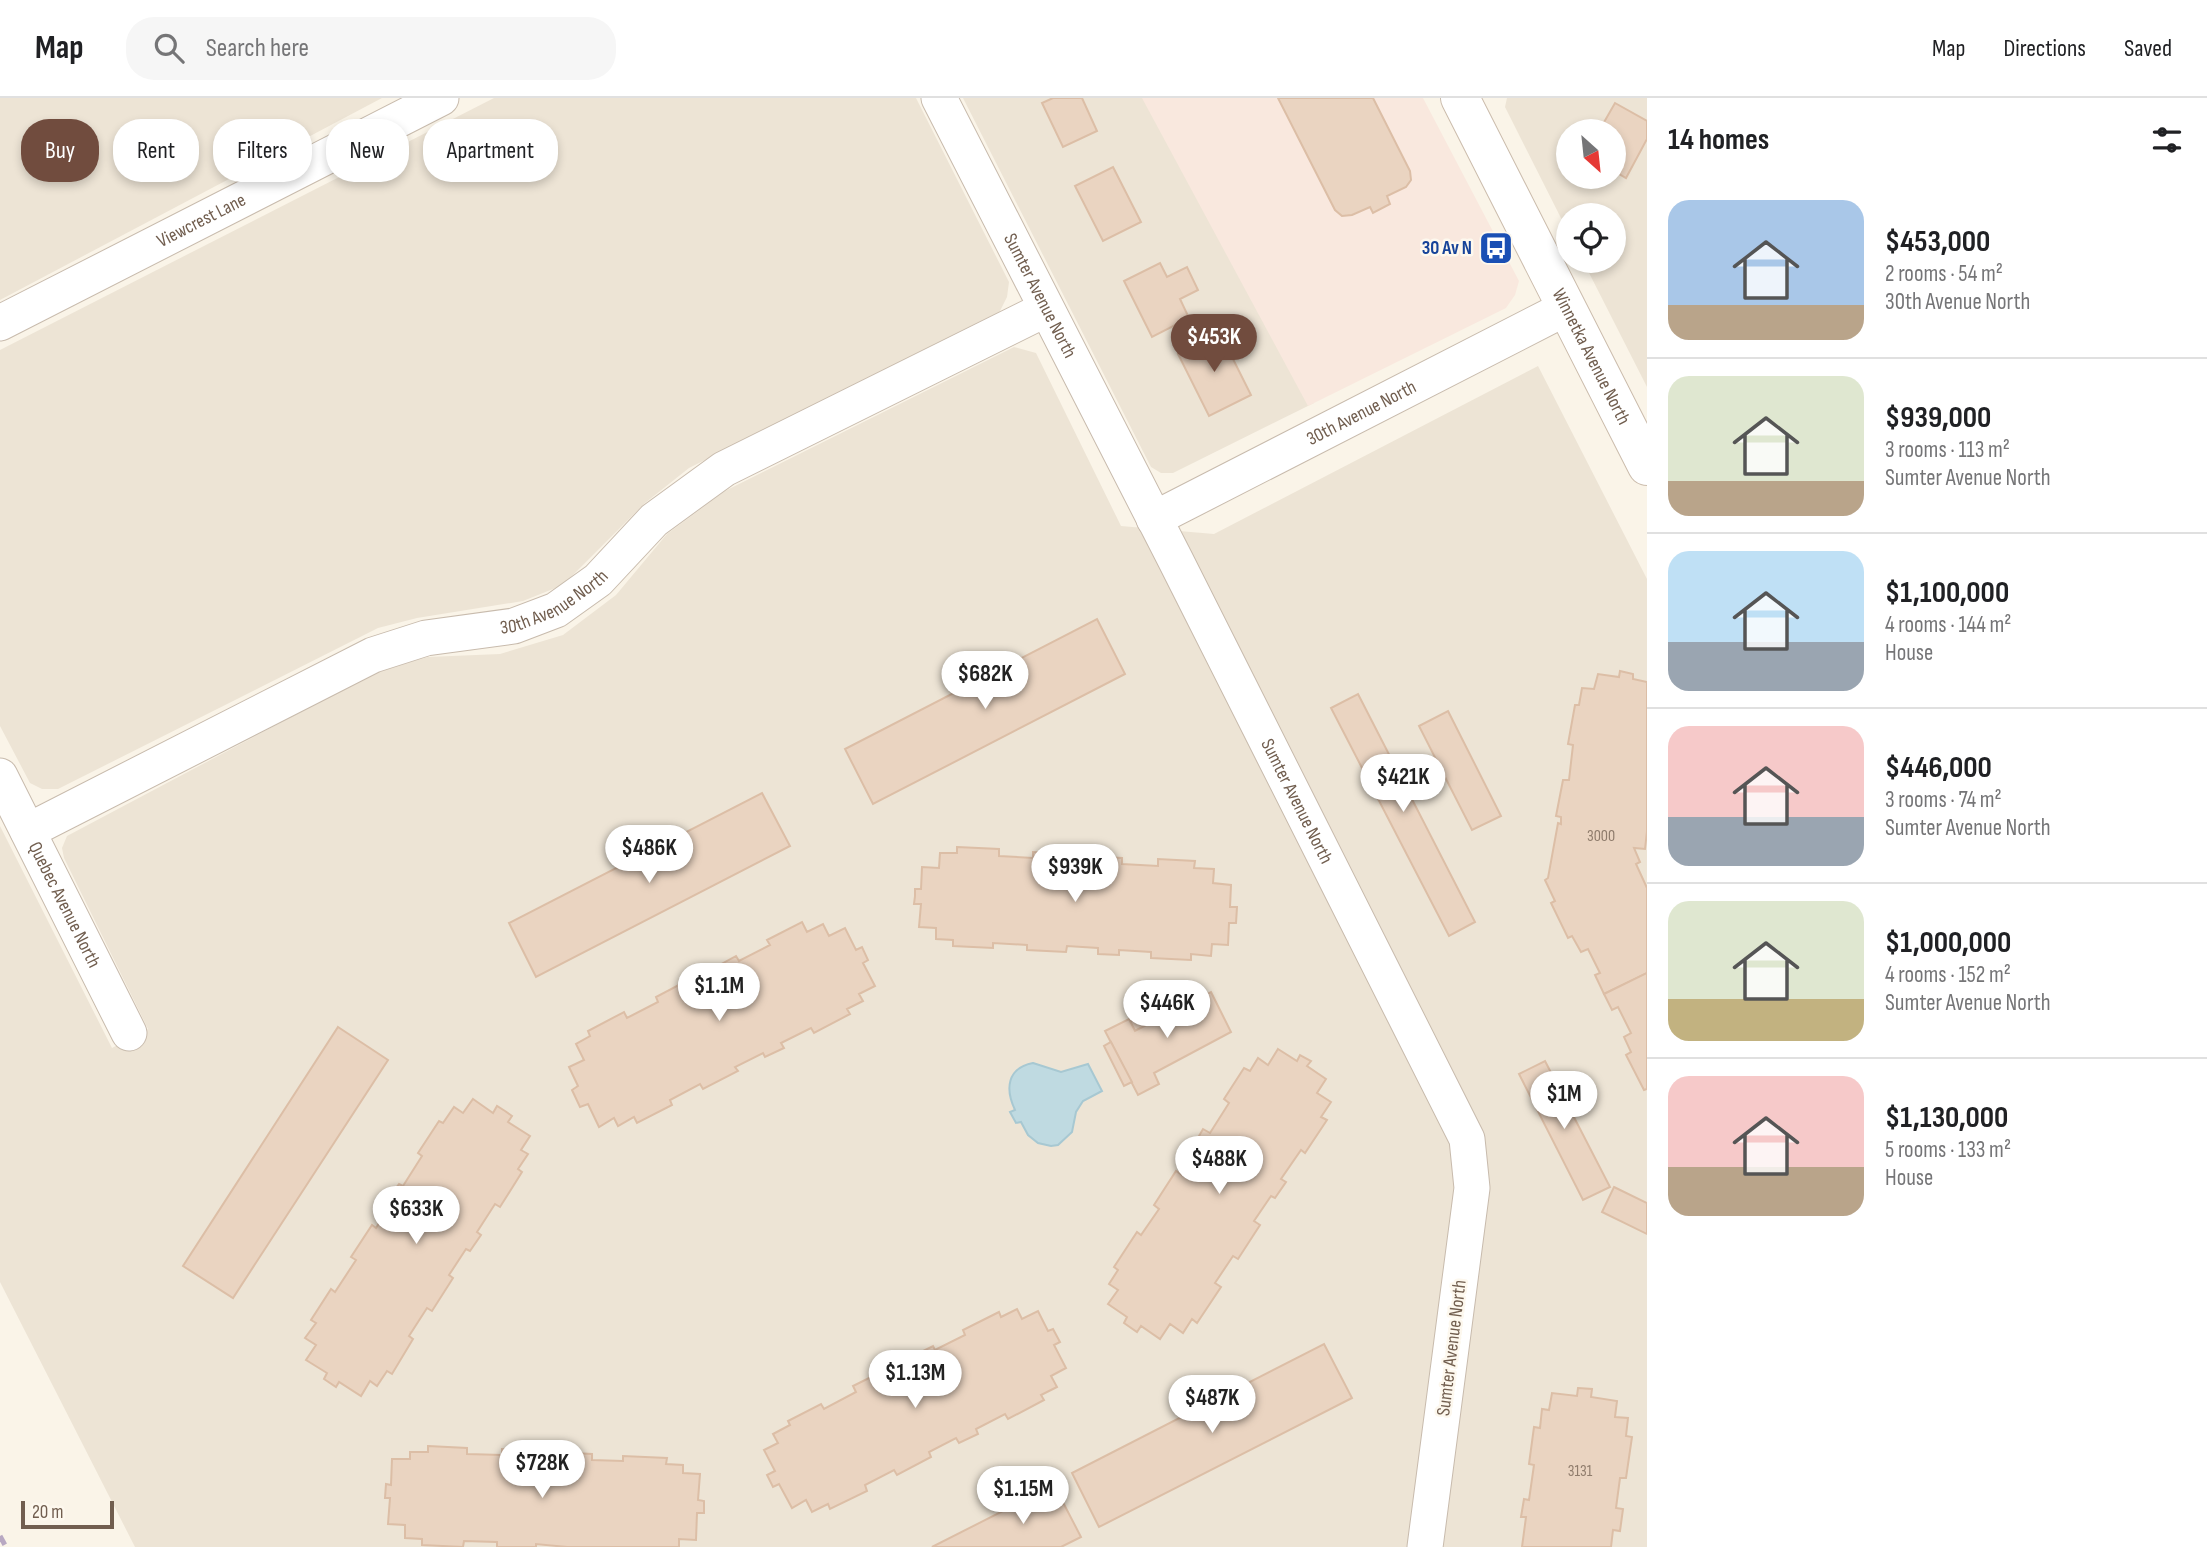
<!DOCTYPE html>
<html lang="en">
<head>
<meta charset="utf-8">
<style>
  :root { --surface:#fff; --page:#f6f6f6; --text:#202124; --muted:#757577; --line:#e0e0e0; --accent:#714c3e }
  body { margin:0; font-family:"Sofia Sans Condensed",sans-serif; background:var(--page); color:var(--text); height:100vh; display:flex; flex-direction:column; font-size:26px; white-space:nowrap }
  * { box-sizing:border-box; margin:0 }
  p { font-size:23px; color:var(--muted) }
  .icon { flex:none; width:38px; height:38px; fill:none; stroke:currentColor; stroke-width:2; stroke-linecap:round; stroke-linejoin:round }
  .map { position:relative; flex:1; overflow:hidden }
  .side { display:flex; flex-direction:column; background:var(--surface); width:560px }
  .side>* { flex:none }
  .hud { position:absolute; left:21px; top:21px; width:665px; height:63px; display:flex; gap:14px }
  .needle { width:46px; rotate:153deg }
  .fabs { position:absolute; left:1556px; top:21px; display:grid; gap:14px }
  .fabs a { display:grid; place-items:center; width:70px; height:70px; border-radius:50%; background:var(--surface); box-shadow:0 4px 10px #0003; font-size:35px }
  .scale { position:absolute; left:21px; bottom:18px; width:93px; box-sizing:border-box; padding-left:7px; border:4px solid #715e4f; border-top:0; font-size:19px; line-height:24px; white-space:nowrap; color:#715e4f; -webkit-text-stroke:5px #fdf8ee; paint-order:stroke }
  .price { position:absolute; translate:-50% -60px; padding:0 16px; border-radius:24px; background:#fff; color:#222; font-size:23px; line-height:46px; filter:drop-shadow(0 2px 4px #0008) }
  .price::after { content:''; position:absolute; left:50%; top:42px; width:21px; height:16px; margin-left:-10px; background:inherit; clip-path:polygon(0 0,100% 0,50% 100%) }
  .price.on { background:var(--accent); color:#fff }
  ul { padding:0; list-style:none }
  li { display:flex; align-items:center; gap:21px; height:175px; padding:0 21px }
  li+li { border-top:2px solid var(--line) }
  li span { display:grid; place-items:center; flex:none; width:196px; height:140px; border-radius:21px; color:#555 }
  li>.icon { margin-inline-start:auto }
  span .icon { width:84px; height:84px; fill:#fffc; stroke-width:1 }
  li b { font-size:30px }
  h2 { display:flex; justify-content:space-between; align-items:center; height:84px; padding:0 21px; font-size:30px }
  .chip { padding:0 24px; border-radius:28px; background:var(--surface); box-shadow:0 4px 10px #0003; font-size:24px; line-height:63px }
  .chip.on { background:var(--accent); color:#fff }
  header { display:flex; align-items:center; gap:42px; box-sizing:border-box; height:98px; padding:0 35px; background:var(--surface); border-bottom:2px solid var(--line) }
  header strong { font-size:33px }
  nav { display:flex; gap:38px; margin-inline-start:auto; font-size:24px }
  .search { width:490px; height:63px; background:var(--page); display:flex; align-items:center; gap:18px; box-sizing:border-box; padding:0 24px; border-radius:28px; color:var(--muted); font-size:26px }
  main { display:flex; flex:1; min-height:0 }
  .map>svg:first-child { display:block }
  .residential { fill:#ede4d5; fill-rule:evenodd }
  .commercial { fill:#f9e8de }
  .water { fill:#bfdae1; stroke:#a7c8d2; stroke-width:2 }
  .building { fill:#ead4c1; stroke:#dcbea6; stroke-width:2 }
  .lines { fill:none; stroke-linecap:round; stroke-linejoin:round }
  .street-casing { stroke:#c8bbad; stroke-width:37 }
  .secondary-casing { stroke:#cbbcac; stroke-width:40 }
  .street { stroke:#fff; stroke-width:35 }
  .secondary { stroke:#fff; stroke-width:38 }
  .rail { stroke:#b8a8c2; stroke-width:5; stroke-dasharray:10 7; stroke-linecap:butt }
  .labels { text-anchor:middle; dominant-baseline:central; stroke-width:5; stroke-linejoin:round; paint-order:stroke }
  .number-label { font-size:16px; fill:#8f7c6c }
  .street-label { font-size:19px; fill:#715e4f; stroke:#fdf8ee }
  .transit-label { font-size:19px; font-weight:bold; fill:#164399; stroke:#fdf8ee; text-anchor:end }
</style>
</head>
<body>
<header>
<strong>Map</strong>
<div class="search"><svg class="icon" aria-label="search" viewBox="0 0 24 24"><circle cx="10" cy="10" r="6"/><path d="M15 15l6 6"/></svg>Search here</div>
<nav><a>Map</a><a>Directions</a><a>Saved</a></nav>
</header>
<main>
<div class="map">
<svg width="1647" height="1449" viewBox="0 0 1647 1449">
  <rect width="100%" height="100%" fill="#faf4e8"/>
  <!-- residential -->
  <g class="residential">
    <path d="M0 0H382L0 202Z"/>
    <path d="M494 0H916L1009 184 1007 199 999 215 689 370 645 405 563 487 523 503 417 520 378 530 58 691H42L30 685 0 628V252Z"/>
    <path d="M963 0H1144L1314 305 1173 375H1161L1151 369Z"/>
    <path d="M1507 0H1647V289L1583 163H1614V117H1568V134L1505 9ZM1568 33H1614V79H1568Z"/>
    <path d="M1014 249 1036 255 1121 428 1214 436 1538 268 1647 481V1449H135L0 1184V728L112 950 148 931 64 760 62 750 67 738 380 572 428 559 500 556 563 537 616 497 667 436 725 393Z"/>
  </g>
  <!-- commercial -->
  <path class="commercial" d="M1142 0H1423L1519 183 1515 197 1506 210 1308 308Z"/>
  <!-- water -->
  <path class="water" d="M1033 965 1061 974 1088 966 1102 993 1083 1003 1076 1014 1072 1034 1058 1047 1051 1048 1038 1045 1028 1037 1021 1024 1016 1025 1010 1014 1015 1012C1005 991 1007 970 1033 965Z"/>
  <!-- building -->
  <g class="building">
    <path d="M1053 0H1082L1097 33 1063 49 1042 5Z"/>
    <path d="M1278 0H1373L1410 73 1411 82 1406 89 1387 98 1390 106 1373 115 1370 109 1352 117 1342 118 1335 112Z"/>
    <path d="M1615 5 1647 23V41L1626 80 1614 73V33H1599Z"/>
    <path d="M1113 69 1141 124 1103 143 1075 88Z"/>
    <path d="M1160 165 1167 179 1187 169 1198 192 1180 201 1189 220 1152 239 1124 183Z"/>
    <path d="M1220 235 1251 297 1209 318 1178 256Z"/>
    <path d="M1097 521 1125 576 873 706 845 651Z"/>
    <path d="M1620 573 1633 576V581L1647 584V733L1645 751 1634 750 1640 764 1636 766 1647 790V875L1604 896 1595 877 1600 875 1588 851 1581 854 1572 838 1568 840 1551 805 1555 803 1545 782 1548 780 1558 725 1561 726V719L1556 718 1563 682H1569L1573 647 1568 646 1575 607H1579L1582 590 1594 591 1598 576 1619 579Z"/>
    <path d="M1358 596 1475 824 1449 838 1331 610Z"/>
    <path d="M1448 613 1501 718 1472 732 1419 628Z"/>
    <path d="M762 695 790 748 536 879 509 825Z"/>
    <path d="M957 749 999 751V758L1033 760V754L1071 756V763L1103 765V759L1122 760V766L1158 768V761L1195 763 1194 770 1214 771 1213 785 1231 787 1230 809H1237L1236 825H1229L1228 847 1212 846 1211 858 1191 856V862L1151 860V854L1119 852V857L1098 856V850L1067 848 1066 854 1027 852V847L993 845V850L953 848V842L936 841V830L919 829 921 806H914L915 798V791H921L922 769 939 770 940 755H957Z"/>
    <path d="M802 824 807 834 823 826 829 838 845 830 856 852 862 849 868 862 863 865 875 888 859 896 863 903 847 911 850 916 814 935 811 930 781 945 784 950 765 959 763 955 735 969 738 973 703 991 700 986 670 1002 672 1007 637 1025 634 1019 618 1028 614 1020 599 1029 588 1006 580 1009 572 992 578 988 569 969 584 962 576 946 590 938 588 933 624 914 627 920 658 904 656 899 690 881 693 887 720 872 718 868 736 858 739 863 770 847 767 842Z"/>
    <path d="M1647 875V991L1644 992 1626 957 1631 954 1624 939 1631 935 1618 909 1612 912 1604 896Z"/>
    <path d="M1192 892 1196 902 1135 933 1130 924Z"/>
    <path d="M1211 894 1231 934 1154 975 1159 986 1138 997 1105 933 1129 921 1135 933Z"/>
    <path d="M338 929 388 962 233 1200 183 1168Z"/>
    <path d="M1111 944 1132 984 1124 988 1104 948Z"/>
    <path d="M1278 951 1297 963 1300 957 1311 963 1307 968 1326 981 1317 995 1331 1004 1321 1019 1327 1022 1305 1055 1301 1052 1281 1081 1286 1084 1275 1100 1271 1098 1254 1123 1260 1127 1238 1161 1233 1158 1215 1185 1221 1189 1197 1225 1192 1221 1183 1235 1170 1226 1160 1241 1141 1228 1137 1234 1124 1225 1127 1219 1108 1206 1118 1192 1109 1186 1118 1172 1114 1169 1137 1134 1141 1137 1159 1111 1154 1107 1176 1073 1182 1077 1200 1048 1195 1045 1203 1031 1210 1035 1229 1005 1224 1001 1244 970 1250 973 1258 960 1268 967Z"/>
    <path d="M1545 963 1610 1089 1583 1102 1519 976Z"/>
    <path d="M473 1001 493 1015 497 1008 505 1013 512 1018 508 1024 530 1038 521 1052 528 1056 518 1071 522 1074 500 1109 495 1106 477 1134 481 1137 470 1153 466 1151 449 1177 453 1180 432 1213 427 1210 409 1238 413 1241 392 1276 387 1273 377 1288 370 1283 361 1298 339 1284 336 1289 324 1281 327 1275 306 1262 316 1247 305 1240 316 1225 311 1222 331 1191 335 1194 356 1162 351 1159 372 1127 376 1130 393 1103 389 1100 399 1086 403 1088 422 1058 418 1055 439 1023 443 1025 454 1009 463 1015Z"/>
    <path d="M1614 1089 1647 1105V1136L1602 1114Z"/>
    <path d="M1017 1211 1022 1221 1038 1213 1048 1233 1053 1231 1060 1244 1054 1247 1066 1270 1051 1278 1057 1289 1041 1297 1044 1302 1008 1321 1005 1316 976 1331 978 1336 959 1345 956 1340 929 1354 931 1359 897 1377 894 1372 865 1387 867 1393 830 1411 828 1406 812 1414 806 1402 792 1410 779 1386 773 1389 767 1377 775 1373 764 1352 778 1345 773 1336 790 1327 788 1323 821 1306 824 1311 856 1294 853 1288 887 1271 890 1276 917 1262 915 1257 933 1248 935 1252 965 1237 963 1232 999 1214 1001 1219Z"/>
    <path d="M1324 1246 1352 1300 1099 1429 1072 1375Z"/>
    <path d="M1578 1290 1592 1291 1591 1299 1617 1303 1615 1319 1628 1320 1626 1338 1632 1339 1626 1380H1620L1616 1410 1623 1411 1620 1433 1613 1432 1611 1449H1522L1526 1419H1521L1524 1401 1529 1402 1534 1367 1529 1366 1534 1329 1540 1330 1542 1311 1549 1312 1552 1295 1577 1298Z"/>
    <path d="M428 1348 467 1350V1356L502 1357V1351L541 1353V1359L572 1361 573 1355 592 1356V1362L623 1363V1358L667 1360 666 1366 683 1367V1375L700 1376 698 1402 704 1403V1415H697L696 1442 679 1441V1449H567L536 1446V1449H497V1444L464 1443 463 1449 422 1447V1441L405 1440V1427L388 1426 390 1400H385L386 1386 391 1387 392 1361H410V1354H428Z"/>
    <path d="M1054 1387 1081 1439 1061 1449H932Z"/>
  </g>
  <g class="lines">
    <!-- street casing -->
    <g class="street-casing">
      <g id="street">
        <path id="s1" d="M939 0 1176 463 1467 1041 1472 1090 1425 1449"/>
        <path id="s2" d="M0 225 441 0"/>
        <path id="s3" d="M1154 421 1566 210"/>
        <path id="s4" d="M0 678 129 935"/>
        <path id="s5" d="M28 733 373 557 426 540 514 528 556 512 598 482 654 422 724 371 1046 211"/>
      </g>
    </g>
    <!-- secondary casing -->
    <g class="secondary-casing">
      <g id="secondary">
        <path id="s6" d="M1460 0 1647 368"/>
      </g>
    </g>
    <!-- street -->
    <use href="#street" class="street"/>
    <!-- secondary -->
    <use href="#secondary" class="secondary"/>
    <!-- rail -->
    <path class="rail" d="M0 1438 6 1449"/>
  </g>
  <!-- icons -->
  <defs>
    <g id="bus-square" transform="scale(1.75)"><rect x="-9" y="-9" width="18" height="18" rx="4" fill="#1a4fb4" stroke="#fdf8ee"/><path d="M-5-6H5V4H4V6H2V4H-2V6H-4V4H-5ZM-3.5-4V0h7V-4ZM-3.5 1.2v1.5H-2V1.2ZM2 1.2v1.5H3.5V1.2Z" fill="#fff"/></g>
  </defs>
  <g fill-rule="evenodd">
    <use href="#bus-square" x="1496" y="150"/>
  </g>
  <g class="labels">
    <!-- number labels -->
    <g class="number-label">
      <text x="1601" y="738">3000</text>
      <text x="1580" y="1373">3131</text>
    </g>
    <!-- street labels -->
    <g class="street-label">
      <text stroke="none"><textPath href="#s2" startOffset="226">Viewcrest Lane</textPath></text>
      <text stroke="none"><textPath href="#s1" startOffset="222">Sumter Avenue North</textPath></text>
      <text stroke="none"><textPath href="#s6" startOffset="290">Winnetka Avenue North</textPath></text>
      <text stroke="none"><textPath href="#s3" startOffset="233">30th Avenue North</textPath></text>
      <text stroke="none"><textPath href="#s5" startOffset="578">30th Avenue North</textPath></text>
      <text stroke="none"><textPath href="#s1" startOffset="789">Sumter Avenue North</textPath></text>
      <text stroke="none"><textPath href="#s4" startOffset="144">Quebec Avenue North</textPath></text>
      <text transform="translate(1452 1250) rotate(-83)">Sumter Avenue North</text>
    </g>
    <!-- transit labels -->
    <g class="transit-label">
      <text x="1472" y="150">30 Av N</text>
    </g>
  </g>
</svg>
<div class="fabs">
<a><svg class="needle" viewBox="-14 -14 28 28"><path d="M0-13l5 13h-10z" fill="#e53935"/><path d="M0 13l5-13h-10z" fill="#757577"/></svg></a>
<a><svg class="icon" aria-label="locate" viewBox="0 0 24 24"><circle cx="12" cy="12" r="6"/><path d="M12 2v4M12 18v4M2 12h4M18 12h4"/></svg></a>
</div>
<div class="scale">20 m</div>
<b class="price on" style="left:1214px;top:276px">$453K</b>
<b class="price" style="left:985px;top:613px">$682K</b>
<b class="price" style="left:1403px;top:716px">$421K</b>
<b class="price" style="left:649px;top:787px">$486K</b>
<b class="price" style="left:1075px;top:806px">$939K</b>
<b class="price" style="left:719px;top:925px">$1.1M</b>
<b class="price" style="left:1167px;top:942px">$446K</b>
<b class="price" style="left:1564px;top:1033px">$1M</b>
<b class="price" style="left:1219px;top:1098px">$488K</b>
<b class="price" style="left:416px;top:1148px">$633K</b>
<b class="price" style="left:915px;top:1312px">$1.13M</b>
<b class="price" style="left:1212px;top:1337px">$487K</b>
<b class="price" style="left:542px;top:1402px">$728K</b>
<b class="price" style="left:1023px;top:1428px">$1.15M</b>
<div class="hud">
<a class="chip on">Buy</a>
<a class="chip">Rent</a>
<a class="chip">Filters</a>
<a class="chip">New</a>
<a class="chip">Apartment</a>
</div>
</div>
<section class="side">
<h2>14 homes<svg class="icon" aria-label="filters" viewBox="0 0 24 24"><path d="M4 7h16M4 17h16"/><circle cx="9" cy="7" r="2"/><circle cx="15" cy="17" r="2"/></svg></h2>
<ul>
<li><span style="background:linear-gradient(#a9c7e8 75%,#b9a48a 0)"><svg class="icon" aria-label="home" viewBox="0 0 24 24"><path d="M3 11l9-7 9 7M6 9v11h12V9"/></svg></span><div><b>$453,000</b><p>2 rooms · 54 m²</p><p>30th Avenue North</p></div></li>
<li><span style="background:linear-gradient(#dfe7d0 75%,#b9a48a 0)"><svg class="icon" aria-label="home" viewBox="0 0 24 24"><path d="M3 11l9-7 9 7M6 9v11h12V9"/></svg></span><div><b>$939,000</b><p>3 rooms · 113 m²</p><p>Sumter Avenue North</p></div></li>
<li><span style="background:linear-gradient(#bfe0f5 65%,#9aa5b1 0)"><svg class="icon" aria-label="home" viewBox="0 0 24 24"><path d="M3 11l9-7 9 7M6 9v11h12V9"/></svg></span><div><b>$1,100,000</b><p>4 rooms · 144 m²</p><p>House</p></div></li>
<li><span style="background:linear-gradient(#f6c9c9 65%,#9aa5b1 0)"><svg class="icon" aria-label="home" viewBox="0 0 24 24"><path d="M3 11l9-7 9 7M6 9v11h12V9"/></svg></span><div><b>$446,000</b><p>3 rooms · 74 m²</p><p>Sumter Avenue North</p></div></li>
<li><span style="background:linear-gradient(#dfe7d0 70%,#c2b280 0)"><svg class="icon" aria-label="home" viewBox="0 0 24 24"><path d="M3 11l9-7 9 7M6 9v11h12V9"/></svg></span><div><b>$1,000,000</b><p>4 rooms · 152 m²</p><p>Sumter Avenue North</p></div></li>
<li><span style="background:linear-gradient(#f6c9c9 65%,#b9a48a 0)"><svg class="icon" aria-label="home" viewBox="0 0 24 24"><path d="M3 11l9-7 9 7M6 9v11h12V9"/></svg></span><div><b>$1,130,000</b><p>5 rooms · 133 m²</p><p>House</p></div></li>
</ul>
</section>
</main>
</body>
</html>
